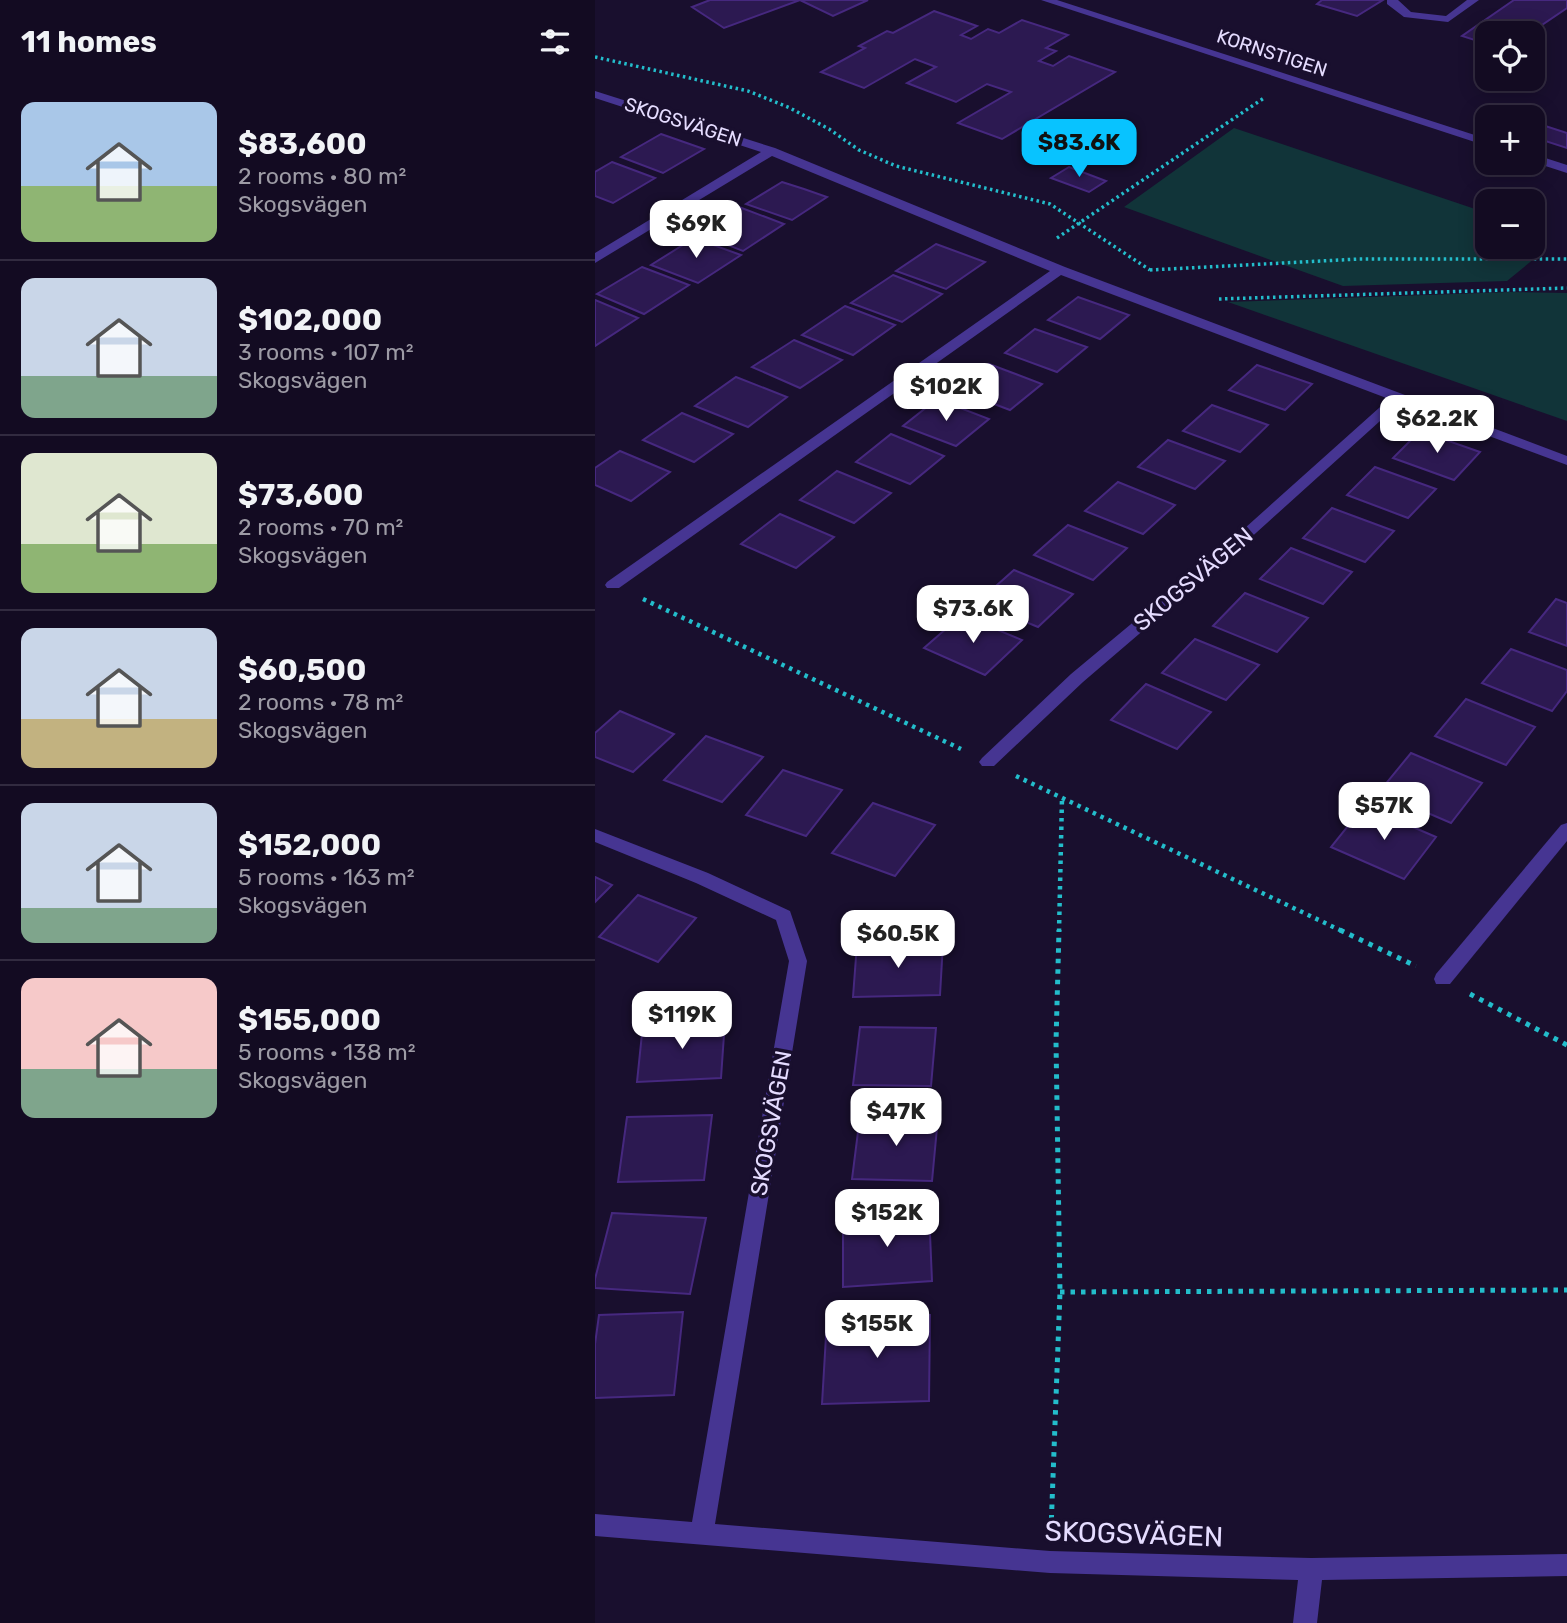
<!DOCTYPE html>
<html lang="en">
<head>
<meta charset="utf-8">
<style>
  :root { --surface:#130b22; --page:#1c142a; --text:#f1f3f6; --muted:#9d9ba5; --line:#322b40; --accent:#08c3ff }
  body { margin:0; font-family:Rubik,sans-serif; background:var(--page); color:var(--text); height:100vh; display:flex; flex-direction:column; font-size:26px; white-space:nowrap }
  * { box-sizing:border-box; margin:0 }
  p { font-size:23px; color:var(--muted) }
  .icon { flex:none; width:38px; height:38px; fill:none; stroke:currentColor; stroke-width:2; stroke-linecap:round; stroke-linejoin:round }
  .map { position:relative; flex:1; overflow:hidden }
  .details { display:flex; flex-direction:column; background:var(--surface); width:595px }
  .details>* { flex:none }
  .controls { position:absolute; left:880px; top:21px; display:grid; gap:14px }
  .controls a { display:grid; place-items:center; width:70px; height:70px; border-radius:14px; background:var(--surface); box-shadow:0 4px 18px #0003,0 0 0 2px var(--line); font-size:35px }
  .price { position:absolute; translate:-50% -60px; padding:0 16px; border-radius:14px; background:#fff; color:#222; font-size:23px; line-height:46px; filter:drop-shadow(0 2px 4px #0008) }
  .price::after { content:''; position:absolute; left:50%; top:42px; width:21px; height:16px; margin-left:-10px; background:inherit; clip-path:polygon(0 0,100% 0,50% 100%) }
  .price.selected { background:var(--accent); color:#111 }
  ul { padding:0; list-style:none }
  li { display:flex; align-items:center; gap:21px; height:175px; padding:0 21px }
  li+li { border-top:2px solid var(--line) }
  li span { display:grid; place-items:center; flex:none; width:196px; height:140px; border-radius:14px; color:#555 }
  li>.icon { margin-inline-start:auto }
  span .icon { width:84px; height:84px; fill:#fffc; stroke-width:1 }
  li b { font-size:30px }
  h2 { display:flex; justify-content:space-between; align-items:center; height:84px; padding:0 21px; font-size:30px }
  main { display:flex; flex:1; min-height:0 }
  .map>svg:first-child { display:block }
  .green { fill:#113439 }
  .building { fill:#2c1951; stroke:#46287f; stroke-width:2 }
  .lines { fill:none; stroke-linecap:round; stroke-linejoin:round }
  .path-far2 { stroke:#23bdcb; stroke-width:3.5; stroke-dasharray:2.5 3.5; stroke-linecap:butt }
  .path-far1 { stroke:#23bdcb; stroke-width:4.5; stroke-dasharray:3.5 5; stroke-linecap:butt }
  .path { stroke:#23bdcb; stroke-width:5; stroke-dasharray:4.5 6; stroke-linecap:butt }
  .minor { fill:#463592; fill-rule:evenodd }
  .labels { text-anchor:middle; dominant-baseline:central; stroke-width:7; stroke-linejoin:round; paint-order:stroke }
  .far-street-label { font-size:19px; fill:#e5dcff; stroke:#190f2e }
  .street-label { font-size:23px; fill:#e5dcff; stroke:#190f2e }
  .near-street-label { font-size:28px; fill:#e5dcff; stroke:#190f2e }
</style>
</head>
<body>
<main>
<section class="details">
<h2>11 homes<svg class="icon" aria-label="filters" viewBox="0 0 24 24"><path d="M4 7h16M4 17h16"/><circle cx="9" cy="7" r="2"/><circle cx="15" cy="17" r="2"/></svg></h2>
<ul>
<li><span style="background:linear-gradient(#a9c7e8 60%,#8fb573 0)"><svg class="icon" aria-label="home" viewBox="0 0 24 24"><path d="M3 11l9-7 9 7M6 9v11h12V9"/></svg></span><div><b>$83,600</b><p>2 rooms · 80 m²</p><p>Skogsvägen</p></div></li>
<li><span style="background:linear-gradient(#c9d6e8 70%,#7fa58c 0)"><svg class="icon" aria-label="home" viewBox="0 0 24 24"><path d="M3 11l9-7 9 7M6 9v11h12V9"/></svg></span><div><b>$102,000</b><p>3 rooms · 107 m²</p><p>Skogsvägen</p></div></li>
<li><span style="background:linear-gradient(#dfe7d0 65%,#8fb573 0)"><svg class="icon" aria-label="home" viewBox="0 0 24 24"><path d="M3 11l9-7 9 7M6 9v11h12V9"/></svg></span><div><b>$73,600</b><p>2 rooms · 70 m²</p><p>Skogsvägen</p></div></li>
<li><span style="background:linear-gradient(#c9d6e8 65%,#c2b280 0)"><svg class="icon" aria-label="home" viewBox="0 0 24 24"><path d="M3 11l9-7 9 7M6 9v11h12V9"/></svg></span><div><b>$60,500</b><p>2 rooms · 78 m²</p><p>Skogsvägen</p></div></li>
<li><span style="background:linear-gradient(#c9d6e8 75%,#7fa58c 0)"><svg class="icon" aria-label="home" viewBox="0 0 24 24"><path d="M3 11l9-7 9 7M6 9v11h12V9"/></svg></span><div><b>$152,000</b><p>5 rooms · 163 m²</p><p>Skogsvägen</p></div></li>
<li><span style="background:linear-gradient(#f6c9c9 65%,#7fa58c 0)"><svg class="icon" aria-label="home" viewBox="0 0 24 24"><path d="M3 11l9-7 9 7M6 9v11h12V9"/></svg></span><div><b>$155,000</b><p>5 rooms · 138 m²</p><p>Skogsvägen</p></div></li>
</ul>
</section>
<div class="map">
<svg width="972" height="1623" viewBox="0 0 972 1623">
  <rect width="100%" height="100%" fill="#190f2e"/>
  <!-- green -->
  <g class="green">
    <path d="M639 128 892 213V247H938V228L949 237 951 249 912 281 748 286 529 207Z"/>
    <path d="M914 292 972 293V421L633 302Z"/>
  </g>
  <!-- building -->
  <g class="building">
    <path d="M115 0H205L129 28 97 7Z"/>
    <path d="M205 0H273L238 16Z"/>
    <path d="M727 0H788L762 16 722 4Z"/>
    <path d="M919 0H972V8L935 33H892V44L867 36Z"/>
    <path d="M339 11 382 26 366 35 376 39 393 29 404 33 427 20 473 35 451 48 461 51 444 61 458 66 474 56 520 72 407 139 363 123 416 92 392 84 361 102 312 83 341 67 320 59 269 88 226 72 270 48 264 46 292 31 298 33Z"/>
    <path d="M938 122 972 133V148L938 137Z"/>
    <path d="M66 134 109 149 68 173 26 157Z"/>
    <path d="M17 162 60 178 18 203 0 196V172Z"/>
    <path d="M474 167 511 181 494 192 456 178Z"/>
    <path d="M187 182 209 189 232 197 197 220 151 204Z"/>
    <path d="M144 207 189 224 148 251 102 233Z"/>
    <path d="M99 238 146 255 103 283 56 265Z"/>
    <path d="M341 244 390 262 351 289 301 271Z"/>
    <path d="M47 267 94 285 49 314 2 294Z"/>
    <path d="M298 275 347 294 307 322 256 303Z"/>
    <path d="M483 297 534 315 505 339 453 320Z"/>
    <path d="M0 300 43 318 0 346Z"/>
    <path d="M250 306 300 325 258 355 207 335Z"/>
    <path d="M440 329 492 347 462 372 410 353Z"/>
    <path d="M199 340 247 360 205 388 157 367Z"/>
    <path d="M394 364 447 384 415 410 362 390Z"/>
    <path d="M662 365 717 384 690 410 634 390Z"/>
    <path d="M141 377 192 397 153 427 100 406Z"/>
    <path d="M342 399 394 419 361 446 308 426Z"/>
    <path d="M617 405 673 425 645 452 588 431Z"/>
    <path d="M87 413 138 434 99 462 48 440Z"/>
    <path d="M825 431 885 452 859 480 798 458Z"/>
    <path d="M296 434 349 456 315 484 261 462Z"/>
    <path d="M573 440 630 461 600 489 543 467Z"/>
    <path d="M25 451 75 472 36 501 0 485V468Z"/>
    <path d="M780 467 841 489 813 518 752 495Z"/>
    <path d="M242 471 296 493 259 523 205 500Z"/>
    <path d="M523 482 580 505 548 534 490 511Z"/>
    <path d="M737 508 799 531 770 562 708 538Z"/>
    <path d="M185 514 239 537 201 568 146 544Z"/>
    <path d="M473 525 532 548 498 580 439 555Z"/>
    <path d="M696 548 757 572 728 604 665 579Z"/>
    <path d="M419 570 478 594 443 627 383 602Z"/>
    <path d="M650 593 713 618 682 652 618 626Z"/>
    <path d="M961 599 972 603V646L934 632Z"/>
    <path d="M367 615 427 640 390 675 329 648Z"/>
    <path d="M600 639 664 665 631 700 567 673Z"/>
    <path d="M916 649 972 670V691L957 711 887 683Z"/>
    <path d="M551 684 616 712 582 749 516 720Z"/>
    <path d="M871 699 940 727 911 765 840 736Z"/>
    <path d="M25 711 79 734 38 772 0 757V733Z"/>
    <path d="M111 736 168 757 127 802 69 780Z"/>
    <path d="M816 753 887 783 856 823 784 792Z"/>
    <path d="M188 770 247 790 211 836 151 815Z"/>
    <path d="M278 803 340 825 300 876 237 853Z"/>
    <path d="M769 806 841 837 809 879 736 847Z"/>
    <path d="M0 877 17 885 0 902Z"/>
    <path d="M43 895 101 918 63 962 4 937Z"/>
    <path d="M348 943 345 995 258 997 262 944Z"/>
    <path d="M130 1020 126 1078 42 1082 48 1024Z"/>
    <path d="M265 1027 341 1028 336 1086 258 1085Z"/>
    <path d="M117 1115 109 1180 23 1182 32 1117Z"/>
    <path d="M265 1116 343 1117 337 1181 257 1179Z"/>
    <path d="M334 1210 337 1281 248 1287V1216Z"/>
    <path d="M17 1213 111 1218 95 1294 0 1288V1279Z"/>
    <path d="M88 1312 79 1395 0 1398V1344L4 1315Z"/>
    <path d="M335 1315 334 1401 227 1404 232 1319Z"/>
  </g>
  <g class="lines">
    <!-- path-far2 -->
    <g class="path-far2">
      <path d="M0 57 153 91 195 108 234 129 264 150 301 166 455 204 555 270"/>
      <path d="M462 238 669 98"/>
      <path d="M555 270 764 259H972"/>
      <path d="M624 299 972 288"/>
    </g>
    <!-- path-far1 -->
    <g class="path-far1">
      <path d="M48 599 366 749"/>
      <path d="M421 776 749 932"/>
      <path d="M464 932 467 798"/>
    </g>
    <!-- path -->
    <g class="path">
      <path d="M745 930 821 966"/>
      <path d="M875 994 972 1045"/>
      <path d="M465 1292 972 1290"/>
      <path d="M456 1530 465 1292 461 1042 464 930"/>
    </g>
    <!-- minor -->
    <g class="minor">
      <path d="M446 0H462L892 139V146Z"/>
      <path d="M792 0H803L816 12 851 16 872 0H884L853 22 809 17 792 4Z"/>
      <path d="M0 91 180 148 470 267 972 456V465L805 403 641 551 488 682 399 766H387L384 762 387 758 476 674 631 545 794 399 466 275 24 588H12L10 585 12 582 455 271 177 156 0 263V253L166 152 0 98Z"/>
      <path d="M938 154 972 165V173L938 162Z"/>
      <path d="M972 823V841L855 984H841L839 979 841 974 966 825Z"/>
      <path d="M0 829 113 873 195 911 212 961 120 1524 455 1551 716 1558 972 1554V1576L727 1580 722 1623H698L703 1580 455 1573 0 1536V1514L97 1522 194 961 181 920 101 883 0 842Z"/>
    </g>
  </g>
  <g class="labels">
    <!-- far-street labels -->
    <g class="far-street-label">
      <text transform="translate(677 53) rotate(18)">KORNSTIGEN</text>
      <text transform="translate(88 122) rotate(18)">SKOGSVÄGEN</text>
    </g>
    <!-- street labels -->
    <g class="street-label">
      <text transform="translate(598 579) rotate(-40)">SKOGSVÄGEN</text>
      <text transform="translate(176 1123) rotate(-80)">SKOGSVÄGEN</text>
    </g>
    <!-- near-street labels -->
    <g class="near-street-label">
      <text transform="translate(539 1534) rotate(2)">SKOGSVÄGEN</text>
    </g>
  </g>
</svg>
<div class="controls">
<a><svg class="icon" aria-label="locate" viewBox="0 0 24 24"><circle cx="12" cy="12" r="6"/><path d="M12 2v4M12 18v4M2 12h4M18 12h4"/></svg></a>
<a>+</a>
<a>−</a>
</div>
<b class="price selected" style="left:484px;top:179px">$83.6K</b>
<b class="price" style="left:101px;top:260px">$69K</b>
<b class="price" style="left:351px;top:423px">$102K</b>
<b class="price" style="left:842px;top:455px">$62.2K</b>
<b class="price" style="left:378px;top:645px">$73.6K</b>
<b class="price" style="left:789px;top:842px">$57K</b>
<b class="price" style="left:303px;top:970px">$60.5K</b>
<b class="price" style="left:87px;top:1051px">$119K</b>
<b class="price" style="left:301px;top:1148px">$47K</b>
<b class="price" style="left:292px;top:1249px">$152K</b>
<b class="price" style="left:282px;top:1360px">$155K</b>
</div>
</main>
</body>
</html>
